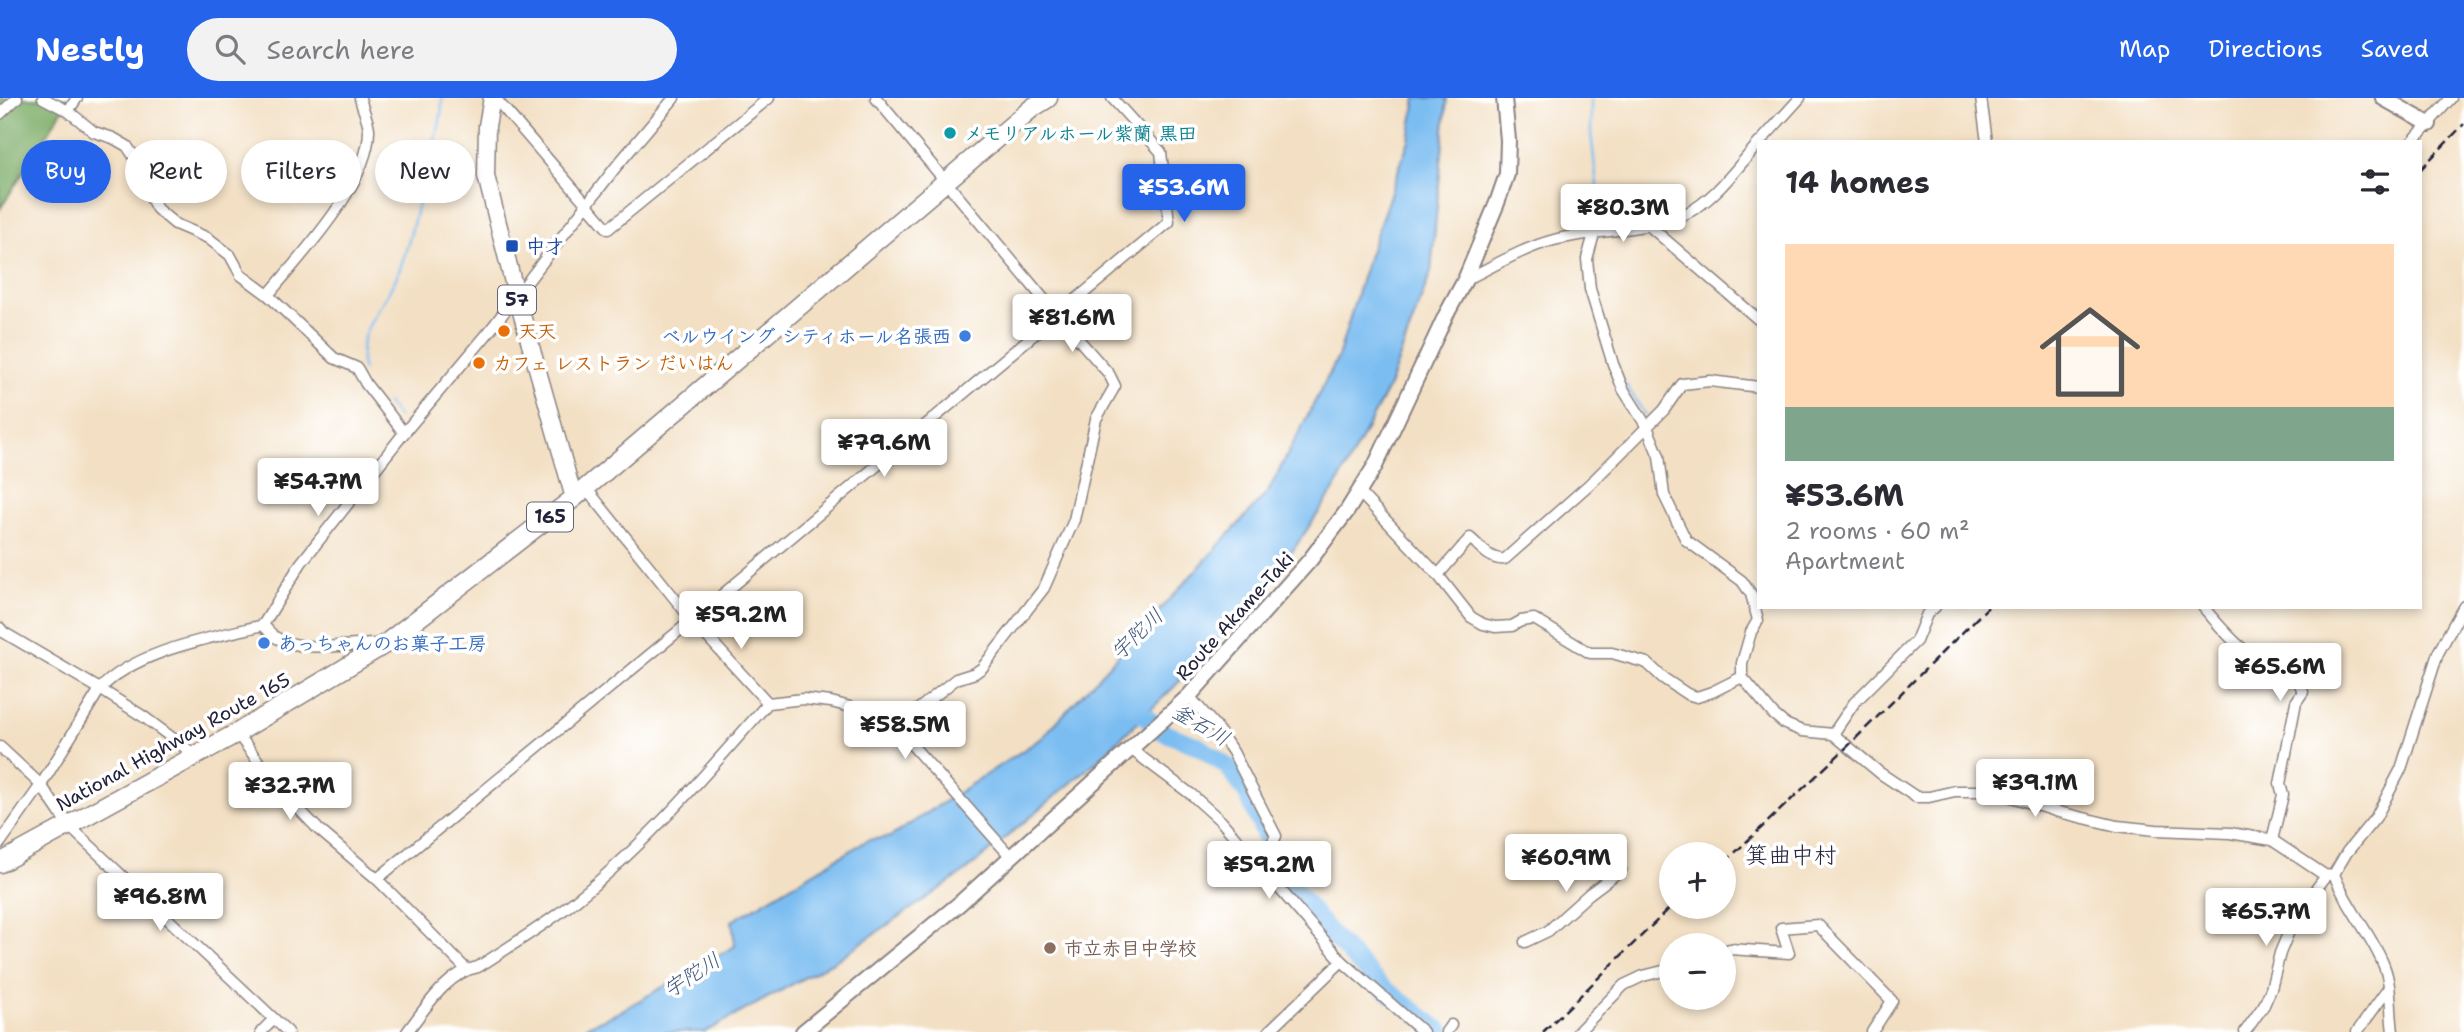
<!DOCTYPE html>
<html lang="en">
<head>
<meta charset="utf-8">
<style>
  :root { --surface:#fff; --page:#f2f2f3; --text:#2b2b33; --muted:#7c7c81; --line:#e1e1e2; --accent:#2563eb }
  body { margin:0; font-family:"Shantell Sans","Klee One",sans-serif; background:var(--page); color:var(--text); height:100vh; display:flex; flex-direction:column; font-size:26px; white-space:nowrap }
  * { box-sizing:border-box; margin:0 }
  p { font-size:23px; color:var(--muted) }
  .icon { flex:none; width:38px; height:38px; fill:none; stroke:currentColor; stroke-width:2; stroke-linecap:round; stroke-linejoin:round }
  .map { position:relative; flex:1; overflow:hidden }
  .drawer { position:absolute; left:1757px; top:42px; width:665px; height:469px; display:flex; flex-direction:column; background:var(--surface); border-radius:0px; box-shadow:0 4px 10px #0003 }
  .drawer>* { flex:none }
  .hud { position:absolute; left:21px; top:42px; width:665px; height:63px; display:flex; gap:14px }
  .tools { position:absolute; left:1659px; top:744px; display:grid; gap:14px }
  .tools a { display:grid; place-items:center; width:77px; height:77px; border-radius:50%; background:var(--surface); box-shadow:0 4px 10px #0003; font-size:35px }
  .price { position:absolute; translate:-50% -60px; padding:0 16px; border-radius:7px; background:#fff; color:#222; font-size:23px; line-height:46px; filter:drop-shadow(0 2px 4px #0008) }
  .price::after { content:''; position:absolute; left:50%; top:42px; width:21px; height:16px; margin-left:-10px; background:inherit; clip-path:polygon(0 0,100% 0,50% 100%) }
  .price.on { background:var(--accent); color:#fff }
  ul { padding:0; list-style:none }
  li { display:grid; align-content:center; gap:14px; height:371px; padding:0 28px }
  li+li { border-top:2px solid var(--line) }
  li span { display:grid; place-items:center; height:217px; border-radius:0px; color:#555 }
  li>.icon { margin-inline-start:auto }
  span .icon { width:126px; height:126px; fill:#fffc; stroke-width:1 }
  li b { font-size:30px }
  h2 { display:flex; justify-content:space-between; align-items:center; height:84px; padding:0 28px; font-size:30px }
  .pill { padding:0 24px; border-radius:32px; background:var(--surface); box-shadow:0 4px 10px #0003; font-size:24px; line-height:63px }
  .pill.on { background:var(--accent); color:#fff }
  header { display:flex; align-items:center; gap:42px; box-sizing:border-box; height:98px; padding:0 35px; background:var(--accent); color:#fff }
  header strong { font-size:33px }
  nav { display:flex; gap:38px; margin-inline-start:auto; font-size:24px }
  .search { width:490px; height:63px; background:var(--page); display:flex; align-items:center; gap:18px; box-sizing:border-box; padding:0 24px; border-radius:38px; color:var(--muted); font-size:26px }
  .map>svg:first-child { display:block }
  .forest { fill:#7cac66; stroke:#4f6750; stroke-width:2 }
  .water { fill:#7cbdf1; stroke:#4f7096; stroke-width:2 }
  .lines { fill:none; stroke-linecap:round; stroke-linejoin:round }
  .stream { stroke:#7cbdf1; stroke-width:2.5 }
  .river { stroke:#7cbdf1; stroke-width:18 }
  .street-casing { stroke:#8a8180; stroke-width:13 }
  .secondary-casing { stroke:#8a8180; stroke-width:18 }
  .primary-casing { stroke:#8a8180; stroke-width:19 }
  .highway-casing { stroke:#8a8180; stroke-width:21 }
  .street { stroke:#fff; stroke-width:10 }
  .secondary { stroke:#fff; stroke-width:14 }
  .primary { stroke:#fff; stroke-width:16 }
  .highway { stroke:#fff; stroke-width:18 }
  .rail { stroke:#22223b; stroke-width:2.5; stroke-dasharray:10 5; stroke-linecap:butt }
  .culture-dot { fill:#0f9aa8; stroke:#fff; stroke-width:2.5 }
  .transit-dot { fill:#1a4fb4; stroke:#fff; stroke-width:2.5 }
  .food-dot { fill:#e8710a; stroke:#fff; stroke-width:2.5 }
  .shop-dot { fill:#3f7fe0; stroke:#fff; stroke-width:2.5 }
  .education-dot { fill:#8d6e63; stroke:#fff; stroke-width:2.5 }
  .labels { text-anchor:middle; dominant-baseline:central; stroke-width:7; stroke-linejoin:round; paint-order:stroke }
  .shield { fill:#fff; stroke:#646476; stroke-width:2 }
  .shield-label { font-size:18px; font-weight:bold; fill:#22223b }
  .culture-label { font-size:19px; font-weight:bold; fill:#0d838f; stroke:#fff; text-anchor:start }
  .transit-label { font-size:19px; font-weight:bold; fill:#164399; stroke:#fff; text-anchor:start }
  .food-label { font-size:19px; font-weight:bold; fill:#c56008; stroke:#fff; text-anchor:start }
  .shop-label { font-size:19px; font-weight:bold; fill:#366cbe; stroke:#fff; text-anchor:end }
  .street-label { font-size:19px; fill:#22223b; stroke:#fff }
  .education-label { font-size:19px; font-weight:bold; fill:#785e54; stroke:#fff; text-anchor:start }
  .water-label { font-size:21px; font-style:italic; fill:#42587b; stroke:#fff }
  .quarter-label { font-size:23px; fill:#22223b; stroke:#fff }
</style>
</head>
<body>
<header>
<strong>Nestly</strong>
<div class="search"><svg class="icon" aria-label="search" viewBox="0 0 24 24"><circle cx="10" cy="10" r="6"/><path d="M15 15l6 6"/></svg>Search here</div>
<nav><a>Map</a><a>Directions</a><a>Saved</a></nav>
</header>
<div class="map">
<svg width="2464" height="934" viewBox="0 0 2464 934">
  <rect width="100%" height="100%" fill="#fff"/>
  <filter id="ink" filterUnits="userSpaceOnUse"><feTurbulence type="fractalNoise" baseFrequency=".0143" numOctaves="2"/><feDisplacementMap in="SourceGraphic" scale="14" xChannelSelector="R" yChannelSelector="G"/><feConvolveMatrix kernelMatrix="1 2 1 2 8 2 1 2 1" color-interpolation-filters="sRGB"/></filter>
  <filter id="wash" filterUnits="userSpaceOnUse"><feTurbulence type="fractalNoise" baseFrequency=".00686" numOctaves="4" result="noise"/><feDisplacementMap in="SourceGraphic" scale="28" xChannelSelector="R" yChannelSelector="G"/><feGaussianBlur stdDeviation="1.57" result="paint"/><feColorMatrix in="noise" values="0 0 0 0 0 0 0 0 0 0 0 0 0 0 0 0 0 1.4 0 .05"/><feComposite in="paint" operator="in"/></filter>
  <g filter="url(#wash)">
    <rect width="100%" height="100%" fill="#f3e0c4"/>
    <!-- forest -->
    <path class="forest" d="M0 0H70L0 111Z"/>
    <!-- water -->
    <path class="water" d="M1416 0H1447L1431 174 1389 288 1336 389 1272 483 1174 589 1097 663 966 773 835 863 705 934H574L617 915 735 848 732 823 868 742 890 739 1042 640 1268 394 1338 259 1368 160 1409 42Z"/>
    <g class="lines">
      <!-- stream -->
      <g class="stream">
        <path d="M1591 0V35L1599 105 1598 129"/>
        <path d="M363 272C353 232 386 208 399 173 413 138 418 100 428 63 434 42 443 23 442 0"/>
        <path d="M1626 287 1645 317"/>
        <path d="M387 305 398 319"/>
      </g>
      <!-- river -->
      <path class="river" d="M1126 601 1163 634 1198 648 1228 669 1247 696 1278 767 1294 791 1334 840 1381 888 1442 934"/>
    </g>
  </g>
  <g filter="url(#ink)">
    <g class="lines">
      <!-- street casing -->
      <g class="street-casing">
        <g id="street">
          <path d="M43 0 68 13 94 34 113 40 127 48 139 66 155 71 160 76 152 102 157 111 175 126 208 140 230 157 241 177 268 197 334 260 357 270 366 286 404 335"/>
          <path d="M495 0 608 131 769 0"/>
          <path d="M876 0 1057 217 1109 276 1115 288 1096 321 1074 422 1044 490 982 570 975 575 956 581 896 629"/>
          <path d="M1981 0 1987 44"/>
          <path d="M68 13 77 0"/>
          <path d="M0 16 17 0"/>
          <path d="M1760 44 1800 0"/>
          <path d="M2412 44 2451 0"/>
          <path d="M1647 126 1759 222"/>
          <path d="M1594 136 1587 161 1590 191 1613 266 1623 291 1647 329 1659 358 1664 397 1686 442 1742 483 1751 496 1758 522 1751 534 1742 565V579L1773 616 1785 626 1802 633 1833 636 1880 675 1916 699H1929L1955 693H1993L2059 714 2117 728 2156 732 2230 735 2272 742 2326 778"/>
          <path d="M1465 182C1494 168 1523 150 1554 142 1594 131 1647 134 1685 116 1715 102 1737 69 1759 45"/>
          <path d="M268 197C301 157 370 85 369 31 368 21 362 10 360 0"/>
          <path d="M586 390 692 522 768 605"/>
          <path d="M1359 394 1438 477 1471 519 1483 526 1495 529 1512 528 1521 523 1534 521 1590 555H1612L1647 565 1663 580 1687 596 1697 599 1712 594 1742 579"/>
          <path d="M1438 477 1470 440C1481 449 1490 463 1505 461L1593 383 1664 312 1682 286 1710 283 1759 289"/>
          <path d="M2203 509C2213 520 2233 545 2245 552 2250 556 2259 555 2266 558 2284 565 2297 575 2303 594L2296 604 2280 686 2283 697 2272 742"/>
          <path d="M263 527C267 531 271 536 275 539 300 555 349 546 379 546"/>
          <path d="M0 530 3 534 100 591 144 619 195 657"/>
          <path d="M1189 598 1216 629 1233 654 1276 738 1259 769"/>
          <path d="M237 635 276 687 318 731 377 781 466 871"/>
          <path d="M1833 636 1854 605 1916 543 1927 516 1935 509"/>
          <path d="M0 649 41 687 68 727 288 934"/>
          <path d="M1132 652 1192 697 1221 723 1342 863 1423 934"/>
          <path d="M0 745 41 687 100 591C136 552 212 540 263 527L301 465 404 335 488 235 615 70 674 0"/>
          <path d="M377 781 692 522 1169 124 1161 54 1112 0"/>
          <path d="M1525 844 1548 833 1589 796 1621 772"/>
          <path d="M1724 853 1730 851 1789 855 1781 830 1818 827 1892 903 1872 934"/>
          <path d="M261 934 274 921"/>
          <path d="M407 934C425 911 447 874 478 869 506 851 535 833 562 813 640 754 704 678 768 605L803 601 831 604 854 610 896 629 1011 759"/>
          <path d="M1268 934 1342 863"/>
          <path d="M1446 934 1451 927"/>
          <path d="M1578 934 1624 887 1643 878 1671 871"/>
          <path d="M2245 934 2264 907 2271 891 2280 855 2295 819 2326 778 2330 777"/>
          <path d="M2357 934 2388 891"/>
          <path d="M2393 934C2390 913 2392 888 2384 868 2371 835 2346 809 2334 776L2347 754 2376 719 2401 671 2438 555 2464 508"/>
        </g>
      </g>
      <!-- secondary casing -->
      <g class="secondary-casing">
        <g id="secondary">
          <path d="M2383 0 2429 26"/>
          <path d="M803 934 959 806 1189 598 1310 462 1347 413 1375 368 1395 326 1446 217 1465 182 1497 105 1507 76 1508 42 1504 0"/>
        </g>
      </g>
      <!-- primary casing -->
      <g class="primary-casing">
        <path id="primary" d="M492 0 487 28 486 78 516 196 574 400"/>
      </g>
      <!-- highway casing -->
      <g class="highway-casing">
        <path id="highway" d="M0 765 237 635 385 546 574 400 1032 10 1048 0"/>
      </g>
      <!-- street -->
      <use href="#street" class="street"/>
      <!-- secondary -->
      <use href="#secondary" class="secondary"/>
      <!-- primary -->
      <use href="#primary" class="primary"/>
      <!-- highway -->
      <use href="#highway" class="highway"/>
      <!-- rail -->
      <g class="rail">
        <path d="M2420 72 2464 26"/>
        <path d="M1724 765 1848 648 1988 509"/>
        <path d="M1543 934 1672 808"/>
      </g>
    </g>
  </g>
  <!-- markers -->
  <circle class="culture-dot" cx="950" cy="35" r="7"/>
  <rect class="transit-dot" x="505" y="141" width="14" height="14" rx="3.5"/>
  <g class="food-dot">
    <circle cx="504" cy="233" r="7"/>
    <circle cx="479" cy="265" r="7"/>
  </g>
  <g class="shop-dot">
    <circle cx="965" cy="238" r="7"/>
    <circle cx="264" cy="545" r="7"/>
  </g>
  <circle class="education-dot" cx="1050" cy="850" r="7"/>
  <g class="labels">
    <!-- shield labels -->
    <g class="shield">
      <rect x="498" y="187.5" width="38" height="29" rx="5"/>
      <rect x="527" y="404.5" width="46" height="29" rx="5"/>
    </g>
    <g class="shield-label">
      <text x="517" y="202">57</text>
      <text x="550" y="419">165</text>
    </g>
    <!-- culture labels -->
    <g class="culture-label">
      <text x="964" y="35">メモリアルホール紫蘭 黒田</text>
    </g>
    <!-- transit labels -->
    <g class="transit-label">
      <text x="526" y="148">中才</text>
    </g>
    <!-- food labels -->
    <g class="food-label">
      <text x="518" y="233">天天</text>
      <text x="493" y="265">カフェ レストラン だいはん</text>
    </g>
    <!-- shop labels -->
    <g class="shop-label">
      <text x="951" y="238">ベルウイング シティホール名張西</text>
      <text x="278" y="545" text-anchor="start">あっちゃんのお菓子工房</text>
    </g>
    <!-- street labels -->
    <g class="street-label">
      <text transform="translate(1235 518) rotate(-48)">Route Akame-Taki</text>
      <text transform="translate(173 644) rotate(-29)">National Highway Route 165</text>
    </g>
    <!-- education labels -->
    <g class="education-label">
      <text x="1064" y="850">市立赤目中学校</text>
    </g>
    <!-- water labels -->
    <g class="water-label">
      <text transform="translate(1137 536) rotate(-44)">宇陀川</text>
      <text transform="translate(1201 627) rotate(30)">釜石川</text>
      <text transform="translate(692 877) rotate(-33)">宇陀川</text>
    </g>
    <!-- quarter labels -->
    <g class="quarter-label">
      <text x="1791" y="757">箕曲中村</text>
    </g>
  </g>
</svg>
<div class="tools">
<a>+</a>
<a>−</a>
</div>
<b class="price on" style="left:1184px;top:126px">¥53.6M</b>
<b class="price" style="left:1623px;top:146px">¥80.3M</b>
<b class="price" style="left:1072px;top:256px">¥81.6M</b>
<b class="price" style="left:884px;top:381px">¥79.6M</b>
<b class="price" style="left:318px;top:420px">¥54.7M</b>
<b class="price" style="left:741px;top:553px">¥59.2M</b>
<b class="price" style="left:2280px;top:605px">¥65.6M</b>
<b class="price" style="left:905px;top:663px">¥58.5M</b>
<b class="price" style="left:2035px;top:721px">¥39.1M</b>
<b class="price" style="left:290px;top:724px">¥32.7M</b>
<b class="price" style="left:1566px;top:796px">¥60.9M</b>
<b class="price" style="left:1269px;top:803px">¥59.2M</b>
<b class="price" style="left:160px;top:835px">¥96.8M</b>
<b class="price" style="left:2266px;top:850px">¥65.7M</b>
<div class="hud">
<a class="pill on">Buy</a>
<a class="pill">Rent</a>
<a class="pill">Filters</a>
<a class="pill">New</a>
</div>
<section class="drawer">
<h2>14 homes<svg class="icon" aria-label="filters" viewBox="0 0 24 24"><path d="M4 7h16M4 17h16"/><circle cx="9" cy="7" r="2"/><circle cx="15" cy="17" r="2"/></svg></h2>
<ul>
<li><span style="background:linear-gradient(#ffd9b3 75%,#7fa58c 0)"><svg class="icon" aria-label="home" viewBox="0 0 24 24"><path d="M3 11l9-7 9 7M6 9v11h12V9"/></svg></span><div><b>¥53.6M</b><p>2 rooms · 60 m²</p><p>Apartment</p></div></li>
</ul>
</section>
</div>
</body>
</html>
